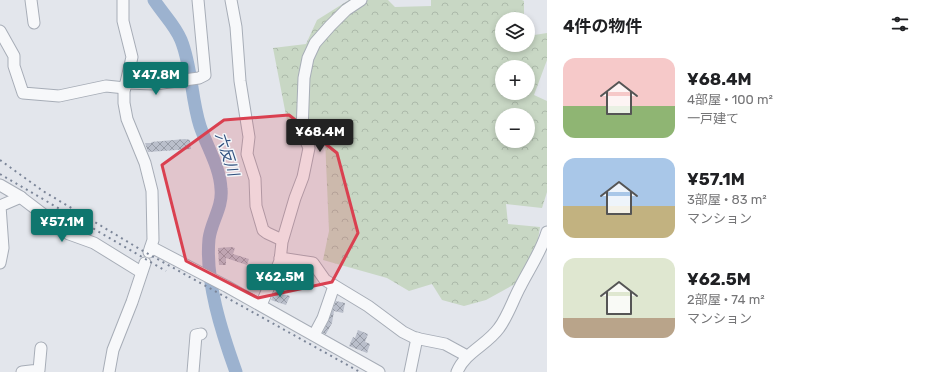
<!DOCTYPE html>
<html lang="ja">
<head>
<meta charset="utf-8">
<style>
  :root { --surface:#fff; --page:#f6f6f6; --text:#202124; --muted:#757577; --accent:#0f766e }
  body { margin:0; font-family:Rubik,"Noto Sans JP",sans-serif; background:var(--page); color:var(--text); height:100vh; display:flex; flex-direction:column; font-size:15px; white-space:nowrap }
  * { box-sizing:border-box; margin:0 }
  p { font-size:13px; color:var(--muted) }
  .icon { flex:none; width:22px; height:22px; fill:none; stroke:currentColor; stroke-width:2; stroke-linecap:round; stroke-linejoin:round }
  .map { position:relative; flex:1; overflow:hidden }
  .side { display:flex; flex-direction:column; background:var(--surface); width:380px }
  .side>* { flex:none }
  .fabs { position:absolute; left:495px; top:12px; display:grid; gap:8px }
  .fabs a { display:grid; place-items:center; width:40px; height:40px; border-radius:50%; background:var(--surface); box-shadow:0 2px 6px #0003; font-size:20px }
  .price { position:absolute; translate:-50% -34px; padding:0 9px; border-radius:4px; background:var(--accent); color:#fff; font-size:13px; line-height:26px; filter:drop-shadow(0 1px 2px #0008) }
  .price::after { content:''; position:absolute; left:50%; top:24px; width:12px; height:9px; margin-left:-6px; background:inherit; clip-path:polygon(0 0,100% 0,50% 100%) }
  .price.on { background:#222; color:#fff }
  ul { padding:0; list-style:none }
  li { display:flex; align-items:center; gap:12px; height:100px; padding:0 16px }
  li span { display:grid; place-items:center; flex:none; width:112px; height:80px; border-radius:12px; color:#555 }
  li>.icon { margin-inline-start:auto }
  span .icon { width:48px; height:48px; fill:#fffc; stroke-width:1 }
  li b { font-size:17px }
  h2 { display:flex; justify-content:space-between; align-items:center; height:48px; padding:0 16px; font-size:17px }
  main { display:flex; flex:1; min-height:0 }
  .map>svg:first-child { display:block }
  .forest { fill:url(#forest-crowns); fill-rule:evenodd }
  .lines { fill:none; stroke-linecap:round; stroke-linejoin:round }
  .river { stroke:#9cb2cf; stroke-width:13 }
  .building { fill:url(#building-cross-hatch) }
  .minor-casing { stroke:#a7adb7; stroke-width:13 }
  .minor { stroke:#f7f8fa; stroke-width:11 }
  .rail { stroke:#7b8598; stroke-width:2; stroke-dasharray:2 4; stroke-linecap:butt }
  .marked { fill:#da4050; fill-opacity:0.2; stroke:#da4050; stroke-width:3; stroke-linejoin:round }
  .labels { text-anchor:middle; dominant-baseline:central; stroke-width:3; stroke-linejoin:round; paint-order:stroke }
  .water-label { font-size:15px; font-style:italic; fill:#2f4f7e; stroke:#f4f6f9 }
</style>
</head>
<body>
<main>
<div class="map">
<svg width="547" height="372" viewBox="0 0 547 372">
  <defs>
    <pattern id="forest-crowns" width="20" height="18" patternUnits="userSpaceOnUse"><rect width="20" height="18" fill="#c8d7c4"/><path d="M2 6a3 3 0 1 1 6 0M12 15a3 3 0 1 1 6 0" fill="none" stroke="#acb9aa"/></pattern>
    <pattern id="building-cross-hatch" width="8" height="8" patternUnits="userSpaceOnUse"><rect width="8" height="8" fill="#babfcb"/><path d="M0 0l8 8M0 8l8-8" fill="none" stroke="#979ca7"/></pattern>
  </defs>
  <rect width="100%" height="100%" fill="#e3e6ec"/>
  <!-- forest -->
  <path class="forest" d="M349 0H388L395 7 431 6V0H522L524 1V19H502V45H528V36L547 33V60L534 95 547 101V192L542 208 506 204 508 224 540 227 537 246 515 284 486 300 464 306 442 300 432 284 409 291 387 278 323 260 329 231 325 139 308 133 289 131 273 48 306 44 317 20ZM502 67H528V93H502ZM502 115H528V141H502Z"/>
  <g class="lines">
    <!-- river -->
    <path class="river" d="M154 0C163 14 175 25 181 40 192 67 191 98 200 126 207 147 220 167 221 189 223 207 211 222 209 239 205 281 222 333 236 372"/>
  </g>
  <!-- building -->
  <g class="building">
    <path d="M185 139 190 140 191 149 148 152 145 143H152L151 142Z"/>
    <path d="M231 247 235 248 233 254 249 259 247 265 226 258V265H219L218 248Z"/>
    <path d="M274 292 290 296 286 305 271 300Z"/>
    <path d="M336 301 345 303 343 313 334 311 332 323 326 334 323 333Z"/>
    <path d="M358 330 368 334 365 342 370 344 367 353 349 346 353 337 355 338Z"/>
  </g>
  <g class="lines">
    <!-- minor casing -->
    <g class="minor-casing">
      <g id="minor">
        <path d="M31 0 34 23"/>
        <path d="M123 0V21L132 57 124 91V103L127 119 145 163 152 191 153 240 149 252"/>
        <path d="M231 0 236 27 240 81 249 137 247 154 255 179 256 206 263 230 267 233 282 240"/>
        <path d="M0 31 14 56V66L23 93 59 96 106 86 125 88"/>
        <path d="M126 83 155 84 199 78 205 75 198 0"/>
        <path d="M0 185 19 196 69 234 94 243 141 272"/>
        <path d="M151 247 226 286 379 372"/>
        <path d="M280 258 313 263 325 280 368 306 403 332 415 338 445 344 467 356"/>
        <path d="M0 263 3 248 0 206 21 197"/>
        <path d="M261 305 280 261 282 242 295 198 303 177 309 148 302 132 304 78 308 58 315 43 330 26 346 10 361 0"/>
        <path d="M314 335 323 318 334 286"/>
        <path d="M22 372 39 370 41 348"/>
        <path d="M109 372 113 350 132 302 145 263"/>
        <path d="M193 372 196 335 201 334"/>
        <path d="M410 372 417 338"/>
        <path d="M457 372C465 352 487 345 499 328 508 316 513 300 520 287 529 269 541 252 547 232"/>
      </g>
    </g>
    <!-- minor -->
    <use href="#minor" class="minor"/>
    <!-- rail -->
    <g class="rail">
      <path d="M0 160 43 191 143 251 360 372"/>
      <path d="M0 174 166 271"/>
    </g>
  </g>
  <!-- marked area -->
  <path class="marked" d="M289 115 337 153 358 233 332 282 258 298 186 261 162 165 224 120Z"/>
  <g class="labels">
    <!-- water labels -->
    <g class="water-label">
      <text transform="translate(227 154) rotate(72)">六反川</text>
    </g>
  </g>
</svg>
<div class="fabs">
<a><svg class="icon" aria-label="layers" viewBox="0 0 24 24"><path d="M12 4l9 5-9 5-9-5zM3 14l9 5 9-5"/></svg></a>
<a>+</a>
<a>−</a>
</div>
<b class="price" style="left:156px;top:96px">¥47.8M</b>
<b class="price on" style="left:320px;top:153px">¥68.4M</b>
<b class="price" style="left:62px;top:243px">¥57.1M</b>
<b class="price" style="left:280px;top:298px">¥62.5M</b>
</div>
<section class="side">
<h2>4件の物件<svg class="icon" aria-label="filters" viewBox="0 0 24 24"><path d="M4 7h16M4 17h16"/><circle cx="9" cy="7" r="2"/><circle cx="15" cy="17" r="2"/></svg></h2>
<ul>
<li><span style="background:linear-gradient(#f6c9c9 60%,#8fb573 0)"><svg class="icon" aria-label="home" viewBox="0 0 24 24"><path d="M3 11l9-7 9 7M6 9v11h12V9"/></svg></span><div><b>¥68.4M</b><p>4部屋 · 100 m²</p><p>一戸建て</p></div></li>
<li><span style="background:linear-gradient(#a9c7e8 60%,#c2b280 0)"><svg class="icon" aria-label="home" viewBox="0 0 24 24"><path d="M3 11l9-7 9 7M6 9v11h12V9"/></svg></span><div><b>¥57.1M</b><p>3部屋 · 83 m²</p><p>マンション</p></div></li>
<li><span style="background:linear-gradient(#dfe7d0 75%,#b9a48a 0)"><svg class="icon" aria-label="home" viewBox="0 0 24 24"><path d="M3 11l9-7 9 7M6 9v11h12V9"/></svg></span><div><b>¥62.5M</b><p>2部屋 · 74 m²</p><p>マンション</p></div></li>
</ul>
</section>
</main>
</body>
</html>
